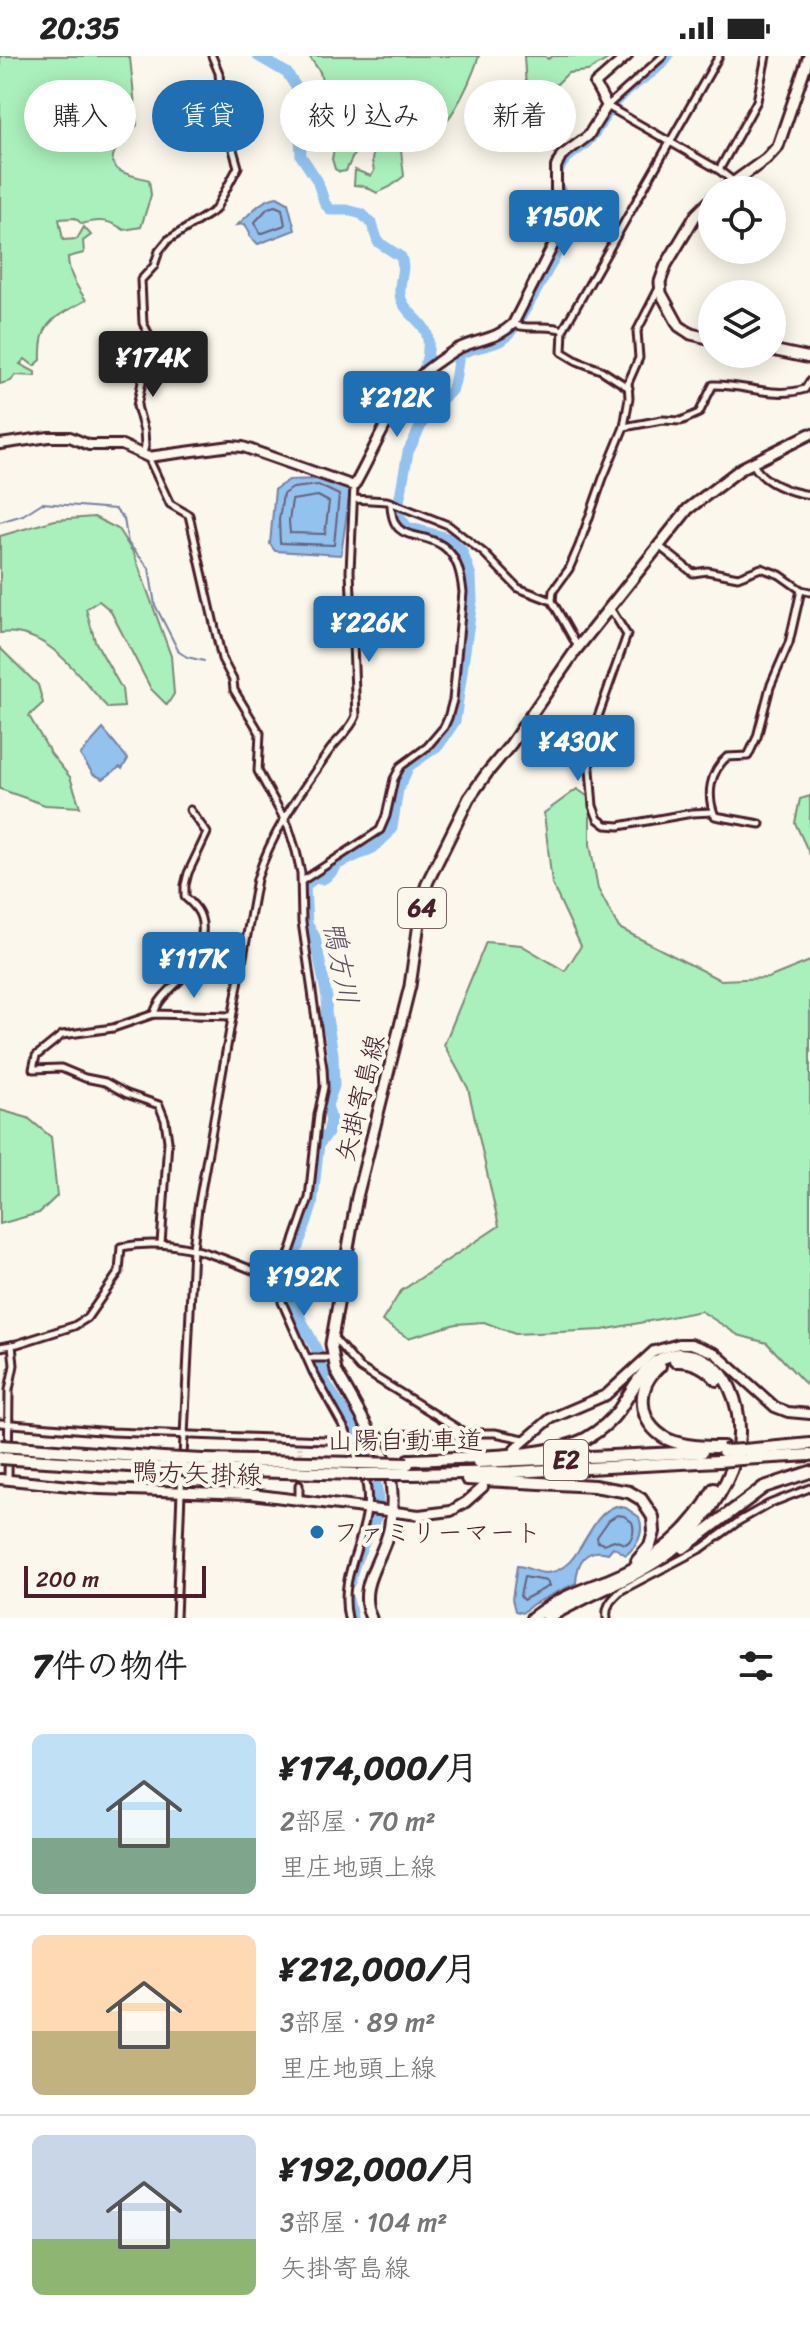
<!DOCTYPE html>
<html lang="ja">
<head>
<meta charset="utf-8">
<style>
  :root { --surface:#fff; --page:#f6f6f6; --text:#222; --muted:#767676; --line:#e0e0e0; --accent:#1f6fb2 }
  body { margin:0; font-family:Sriracha,"Klee One",sans-serif; background:var(--page); color:var(--text); height:100vh; display:flex; flex-direction:column; font-size:30px; white-space:nowrap }
  * { box-sizing:border-box; margin:0 }
  p { font-size:26px; color:var(--muted) }
  .icon { flex:none; width:44px; height:44px; fill:none; stroke:currentColor; stroke-width:2; stroke-linecap:round; stroke-linejoin:round }
  .map { position:relative; height:1562px; overflow:hidden }
  .panel { display:flex; flex-direction:column; background:var(--surface); flex:1 }
  .panel>* { flex:none }
  .banner { position:absolute; left:24px; top:24px; width:762px; height:72px; display:flex; gap:16px }
  .controls { position:absolute; left:698px; top:120px; display:grid; gap:16px }
  .controls a { display:grid; place-items:center; width:88px; height:88px; border-radius:50%; background:var(--surface); box-shadow:0 4px 20px #0003; font-size:40px }
  .scale { position:absolute; left:24px; bottom:20px; width:182px; box-sizing:border-box; padding-left:8px; border:4px solid #4a1f2b; border-top:0; font-size:22px; line-height:28px; white-space:nowrap; color:#4a1f2b; -webkit-text-stroke:6px #fbf7ec; paint-order:stroke }
  .price { position:absolute; translate:-50% -68px; padding:0 18px; border-radius:8px; background:var(--accent); color:#fff; font-size:26px; line-height:52px; filter:drop-shadow(0 2px 4px #0008) }
  .price::after { content:''; position:absolute; left:50%; top:48px; width:24px; height:18px; margin-left:-12px; background:inherit; clip-path:polygon(0 0,100% 0,50% 100%) }
  .price.current { background:#222; color:#fff }
  ul { padding:0; list-style:none }
  li { display:flex; align-items:center; gap:24px; height:200px; padding:0 32px }
  li+li { border-top:2px solid var(--line) }
  li span { display:grid; place-items:center; flex:none; width:224px; height:160px; border-radius:12px; color:#555 }
  li>.icon { margin-inline-start:auto }
  span .icon { width:96px; height:96px; fill:#fffc; stroke-width:1 }
  li b { font-size:34px }
  h2 { display:flex; justify-content:space-between; align-items:center; height:96px; padding:0 32px; font-size:34px }
  .chip { padding:0 28px; border-radius:36px; background:var(--surface); box-shadow:0 4px 20px #0003; font-size:28px; line-height:72px }
  .chip.current { background:var(--accent); color:#fff }
  .status { display:flex; justify-content:space-between; align-items:center; height:56px; padding:0 40px; background:var(--surface); direction:ltr }
  .status svg { height:22px; fill:currentColor }
  .map>svg:first-child { display:block }
  .green { fill:#aaf0bc; stroke:#7a8874; stroke-width:2 }
  .water { fill:#93c2ee; stroke:#7681a0; stroke-width:2 }
  .lines { fill:none; stroke-linecap:round; stroke-linejoin:round }
  .shore { stroke:#676079; stroke-width:2 }
  .stream { stroke:#7681a0; stroke-width:2 }
  .river { stroke:#93c2ee; stroke-width:11 }
  .street-tunnel { stroke:#d8ccc5; stroke-width:5; stroke-dasharray:5 2.5; stroke-linecap:butt }
  .street-casing { stroke:#4a1f2b; stroke-width:11 }
  .secondary-casing { stroke:#4a1f2b; stroke-width:14 }
  .primary-casing { stroke:#4a1f2b; stroke-width:15 }
  .highway-casing { stroke:#4a1f2b; stroke-width:16 }
  .street { stroke:#fbf7ec; stroke-width:5 }
  .secondary { stroke:#fbf7ec; stroke-width:8 }
  .primary { stroke:#fbf7ec; stroke-width:9 }
  .highway { stroke:#fbf7ec; stroke-width:10 }
  .highway-bridge-casing { stroke:#4a1f2b; stroke-width:16; stroke-linecap:butt }
  .highway-bridge { stroke:#fbf7ec; stroke-width:10 }
  .poi-dot { fill:#1f6fb2; stroke:#fbf7ec; stroke-width:3 }
  .labels { text-anchor:middle; dominant-baseline:central; stroke-width:8; stroke-linejoin:round; paint-order:stroke }
  .shield { fill:#fbf7ec; stroke:#7f6065; stroke-width:2 }
  .shield-label { font-size:24px; font-weight:bold; fill:#4a1f2b }
  .street-label { font-size:26px; fill:#4a1f2b; stroke:#fbf7ec }
  .poi-label { font-size:26px; fill:#4a1f2b; stroke:#fbf7ec; text-anchor:start }
  .water-label { font-size:28px; font-style:italic; fill:#605066; stroke:#fbf7ec }
</style>
</head>
<body>
<div class="status"><b>20:35</b><svg viewBox="0 0 49 12"><path d="M0 12V9h3v3zM5 12V6h3v6zM10 12V3h3v9zM15 12V0h3v12zM26 1h20v11H26zM47 4h2v5h-2z"/></svg></div>
<div class="map">
<svg width="810" height="1562" viewBox="0 0 810 1562">
  <rect width="100%" height="100%" fill="#fbf7ec"/>
  <filter id="ink" filterUnits="userSpaceOnUse"><feTurbulence type="fractalNoise" baseFrequency=".0125" numOctaves="2"/><feDisplacementMap in="SourceGraphic" scale="16" xChannelSelector="R" yChannelSelector="G"/><feConvolveMatrix kernelMatrix="1 2 1 2 8 2 1 2 1" color-interpolation-filters="sRGB"/></filter>
  <g filter="url(#ink)">
    <!-- green -->
    <g class="green">
      <path d="M0 0H127L130 2 137 69C129 77 102 101 117 113 124 119 140 121 149 124L151 139 141 171 124 174C110 164 99 163 82 168L75 162 59 163 63 184 77 183 84 171 91 179 83 185 84 197 68 201C68 217 77 231 86 244 55 262 39 264 41 304L34 310 25 303 20 308 35 316V320L15 319 11 325 0 328Z"/>
      <path d="M309 0H479C468 33 448 75 417 92L404 77H364L346 115 340 116 335 113 332 103 335 89 322 69 324 34 320 16Z"/>
      <path d="M524 0H545L548 3 553 0H613L588 15 568 17 557 28 539 32 538 37 529 41 530 52 519 48 526 32Z"/>
      <path d="M391 79 397 80 400 86 404 120 390 131 377 137 364 130 354 129 355 114 371 120 374 115 372 105 374 90 382 92Z"/>
      <path d="M94 461 118 473 134 498 171 600 174 638 167 649 151 633 110 554 99 545 86 553 95 585 122 633 124 651 108 652C79 621 49 571 0 577V480L55 464Z"/>
      <path d="M0 592 38 629 43 647 29 660 51 698 70 721 80 751 45 749 0 733Z"/>
      <path d="M577 733 590 742V788L598 833 619 872 720 924 768 922 810 905V1333L767 1287 738 1279 701 1255 603 1274 515 1278 484 1266 456 1268 408 1282 382 1265 401 1235 499 1170 468 1032 444 989 486 886 521 889 565 915 581 890 552 828 544 757Z"/>
      <path d="M810 740V799L795 767 800 743Z"/>
      <path d="M0 1054 28 1062 51 1081 57 1140 39 1157 0 1168Z"/>
    </g>
    <!-- water -->
    <g class="water">
      <path d="M277 141 288 147 295 174 258 188 249 180 250 177 245 168 237 169C250 159 259 144 277 141Z"/>
      <path d="M309 416 350 435 341 499 275 495 270 488 275 433 289 424 317 423Z"/>
      <path d="M103 673 128 703 122 713 120 711 103 723 93 718 80 699Z"/>
      <path d="M616 1450 626 1452 639 1461C645 1477 638 1489 626 1499L613 1491 608 1497C585 1491 577 1506 576 1527L533 1548 522 1557 515 1555 512 1543 517 1510C526 1510 536 1517 546 1517 584 1514 584 1461 616 1450Z"/>
    </g>
    <g class="lines">
      <!-- shore -->
      <g class="shore">
        <path d="M275 150 282 153 285 169 260 178 255 166 268 152Z"/>
        <path d="M318 429 339 439 334 489 280 487 279 464 283 438 293 432Z"/>
        <path d="M318 440 329 446 325 478 290 477 289 465 292 444Z"/>
        <path d="M617 1459 624 1460 632 1466C635 1474 633 1485 625 1488L614 1484 604 1488 598 1486 597 1481 609 1464Z"/>
        <path d="M524 1521 547 1525 549 1530 523 1544 520 1540Z"/>
      </g>
      <!-- stream -->
      <g class="stream">
        <path d="M0 466 23 459 42 447 115 453 124 463 128 487 149 512 155 549 179 596 187 601 204 605"/>
        <path d="M220 610 226 616"/>
        <path d="M240 639 260 672"/>
        <path d="M261 703 264 686 263 678"/>
        <path d="M275 741 286 760"/>
      </g>
      <!-- river -->
      <g class="river">
        <path d="M258 0 287 17 309 51 310 60 300 81 301 100 317 124 325 148 331 154H347L362 158 372 168 378 186 401 201C407 215 396 228 401 243 407 260 427 266 428 284 431 315 412 313 431 349"/>
        <path d="M431 349C460 334 453 329 459 299 473 289 492 292 505 282 517 274 567 180 573 163 573 146 554 137 558 117 562 100 576 97 587 86 599 74 606 57 616 45 631 27 655 19 668 0"/>
        <path d="M350 1526C353 1509 360 1494 368 1479 370 1473 375 1468 376 1462 387 1413 347 1363 324 1324 324 1295 301 1272 294 1246 289 1232 298 1220 292 1208L312 1150 319 1088 328 1077 331 1064 327 1049 334 1030 333 998 326 956 327 942 315 881 307 868 305 830 315 822 323 823 329 819 338 808 373 792 388 778 392 772 398 734 409 710 439 689 455 665 472 545 471 520 462 495 448 482 407 471 397 457 408 396 431 349"/>
        <path d="M348 1543 352 1562"/>
      </g>
      <!-- street-tunnel -->
      <path class="street-tunnel" d="M300 1408V1391"/>
      <!-- street casing -->
      <g class="street-casing">
        <g id="street">
          <path d="M663 0 607 50 719 114 733 125"/>
          <path d="M719 114 757 45 766 0"/>
          <path d="M513 268C530 275 546 267 563 274"/>
          <path d="M629 332 601 314 577 305 562 296 563 274 719 0"/>
          <path d="M624 371 662 364 681 365 699 357 713 329C745 328 773 343 805 333L810 325"/>
          <path d="M143 397 145 390 144 375 137 350 151 283 143 267 141 224 154 210 159 195 168 184 215 154 238 111 222 55 219 17 212 0"/>
          <path d="M148 401 170 448 189 459 222 603 233 624 234 634 260 677 258 715 288 770 296 795 301 817 302 866 323 1012 324 1031 318 1059 309 1142 282 1219V1246L313 1316 347 1377 359 1406"/>
          <path d="M753 408C763 427 789 436 810 439"/>
          <path d="M354 443 387 445 448 469 484 497 518 532 552 545 578 591"/>
          <path d="M659 490 693 517 707 515 738 521 761 512 780 519 801 534 810 536"/>
          <path d="M552 545 553 535 569 513 579 490 603 422 624 371 629 342 628 327 639 302 637 275 658 234"/>
          <path d="M610 552 627 579 588 689 593 750 598 763 606 769 619 770 692 757 713 756"/>
          <path d="M760 768 715 760C706 739 710 716 727 701L748 700 757 681 770 631 789 587 801 534"/>
          <path d="M302 825 380 774 386 760 394 723 401 710 427 691 444 671 448 662 453 644 463 536C461 519 458 501 443 490 419 473 391 489 391 446"/>
          <path d="M154 958C159 937 187 923 197 904 200 896 201 887 202 879 204 861 198 852 185 841V829L188 817 207 777 190 754"/>
          <path d="M161 1188 168 1085 165 1064 159 1049 127 1038 105 1026 85 1022 61 1012 33 1013 36 1000 62 979 113 972 154 958 232 960"/>
          <path d="M332 1280 360 1312 465 1377H495L524 1383"/>
          <path d="M0 1291 17 1288 74 1270 87 1262 119 1216 121 1191C180 1179 227 1204 281 1226"/>
          <path d="M308 1302H332"/>
          <path d="M0 1367 112 1376 351 1385"/>
          <path d="M375 1383C405 1375 434 1379 464 1377"/>
          <path d="M183 1401 193 1192 198 1152 257 823C271 777 302 734 330 694 338 682 350 675 356 660L350 515 354 430"/>
          <path d="M8 1424 9 1334 14 1309 12 1289"/>
          <path d="M299 1443V1429"/>
          <path d="M176 1562 182 1411"/>
          <path d="M348 1562C336 1511 380 1470 364 1420"/>
          <path d="M607 1562C605 1549 613 1542 622 1534L702 1492 739 1465 769 1448 810 1432"/>
        </g>
      </g>
      <!-- secondary casing -->
      <g class="secondary-casing">
        <g id="secondary">
          <path d="M0 388 49 381H70L89 389H122L148 401 231 390 243 391 354 430C378 389 395 334 436 307 443 302 450 297 457 293 477 283 496 284 513 268L567 162 556 134V111L561 100 588 80 607 50 595 28 627 0"/>
          <path d="M515 1393 550 1363 606 1339 654 1295 679 1288H691L715 1297 775 1351 788 1356 810 1358"/>
          <path d="M0 1423 100 1433 251 1438 419 1459 451 1455 466 1446 483 1431"/>
        </g>
      </g>
      <!-- primary casing -->
      <g class="primary-casing">
        <g id="primary">
          <path d="M723 134 766 103 778 90 809 0"/>
          <path d="M712 143 696 159 666 209 660 226 661 237 679 270 691 278 712 283"/>
          <path d="M772 294 810 302"/>
          <path d="M371 1562C356 1530 382 1505 389 1474 394 1451 393 1428 387 1406L336 1315 331 1288 357 1141 410 930 423 839 428 825 469 742 487 717 511 688 576 594 688 453 742 412 810 378"/>
        </g>
      </g>
      <!-- highway casing -->
      <g class="highway-casing">
        <g id="highway">
          <path d="M675 1305C693 1304 706 1311 717 1324"/>
          <path d="M660 1310C635 1330 637 1367 667 1383 684 1391 704 1391 723 1391"/>
          <path d="M30 1392 163 1402"/>
          <path d="M744 1394 810 1388"/>
          <path d="M741 1403 810 1399"/>
          <path d="M29 1404 162 1412"/>
          <path d="M203 1404 357 1407"/>
          <path d="M408 1404C450 1402 553 1402 587 1382 599 1375 611 1365 619 1354 635 1331 645 1301 678 1298 701 1297 721 1312 730 1332 744 1363 741 1396 726 1426 680 1514 625 1517 547 1562"/>
          <path d="M478 1406 702 1396"/>
          <path d="M202 1414 360 1418"/>
          <path d="M412 1418 513 1416 719 1405"/>
          <path d="M467 1423 594 1430 629 1436 641 1443 653 1461 654 1476 650 1490 637 1505"/>
          <path d="M683 1492 764 1431 810 1416"/>
          <path d="M532 1562C555 1544 581 1534 609 1524 653 1507 692 1475 714 1433"/>
        </g>
      </g>
      <!-- street -->
      <use href="#street" class="street"/>
      <!-- secondary -->
      <use href="#secondary" class="secondary"/>
      <!-- primary -->
      <use href="#primary" class="primary"/>
      <!-- highway -->
      <use href="#highway" class="highway"/>
      <!-- highway-bridge casing -->
      <g class="highway-bridge-casing">
        <g id="highway-bridge">
          <path d="M0 1390 30 1392"/>
          <path d="M723 1395 744 1394"/>
          <path d="M0 1402 29 1404"/>
          <path d="M163 1402 203 1404"/>
          <path d="M719 1405 741 1403"/>
          <path d="M357 1407 408 1408"/>
          <path d="M162 1412 202 1414"/>
          <path d="M360 1418H412"/>
        </g>
      </g>
      <!-- highway-bridge -->
      <use href="#highway-bridge" class="highway-bridge"/>
    </g>
  </g>
  <!-- markers -->
  <circle class="poi-dot" cx="317" cy="1476" r="8"/>
  <g class="labels">
    <!-- shield labels -->
    <g class="shield">
      <rect x="398" y="832" width="48" height="40" rx="6"/>
      <rect x="544" y="1384" width="44" height="40" rx="6"/>
    </g>
    <g class="shield-label">
      <text x="422" y="852">64</text>
      <text x="566" y="1404">E2</text>
    </g>
    <!-- street labels -->
    <g class="street-label">
      <text transform="translate(360 1042) rotate(-76)">矢掛寄島線</text>
      <text x="405" y="1384">山陽自動車道</text>
      <text transform="translate(197 1417) rotate(2)">鴨方矢掛線</text>
    </g>
    <!-- poi labels -->
    <g class="poi-label">
      <text x="333" y="1476">ファミリーマート</text>
    </g>
    <!-- water labels -->
    <g class="water-label">
      <text transform="translate(341 907) rotate(79)">鴨方川</text>
    </g>
  </g>
</svg>
<div class="controls">
<a><svg class="icon" aria-label="locate" viewBox="0 0 24 24"><circle cx="12" cy="12" r="6"/><path d="M12 2v4M12 18v4M2 12h4M18 12h4"/></svg></a>
<a><svg class="icon" aria-label="layers" viewBox="0 0 24 24"><path d="M12 4l9 5-9 5-9-5zM3 14l9 5 9-5"/></svg></a>
</div>
<div class="scale">200 m</div>
<b class="price" style="left:564px;top:202px">¥150K</b>
<b class="price current" style="left:153px;top:343px">¥174K</b>
<b class="price" style="left:397px;top:383px">¥212K</b>
<b class="price" style="left:369px;top:608px">¥226K</b>
<b class="price" style="left:578px;top:727px">¥430K</b>
<b class="price" style="left:194px;top:944px">¥117K</b>
<b class="price" style="left:304px;top:1262px">¥192K</b>
<div class="banner">
<a class="chip">購入</a>
<a class="chip current">賃貸</a>
<a class="chip">絞り込み</a>
<a class="chip">新着</a>
</div>
</div>
<section class="panel">
<h2>7件の物件<svg class="icon" aria-label="filters" viewBox="0 0 24 24"><path d="M4 7h16M4 17h16"/><circle cx="9" cy="7" r="2"/><circle cx="15" cy="17" r="2"/></svg></h2>
<ul>
<li><span style="background:linear-gradient(#bfe0f5 65%,#7fa58c 0)"><svg class="icon" aria-label="home" viewBox="0 0 24 24"><path d="M3 11l9-7 9 7M6 9v11h12V9"/></svg></span><div><b>¥174,000/月</b><p>2部屋 · 70 m²</p><p>里庄地頭上線</p></div></li>
<li><span style="background:linear-gradient(#ffd9b3 60%,#c2b280 0)"><svg class="icon" aria-label="home" viewBox="0 0 24 24"><path d="M3 11l9-7 9 7M6 9v11h12V9"/></svg></span><div><b>¥212,000/月</b><p>3部屋 · 89 m²</p><p>里庄地頭上線</p></div></li>
<li><span style="background:linear-gradient(#c9d6e8 65%,#8fb573 0)"><svg class="icon" aria-label="home" viewBox="0 0 24 24"><path d="M3 11l9-7 9 7M6 9v11h12V9"/></svg></span><div><b>¥192,000/月</b><p>3部屋 · 104 m²</p><p>矢掛寄島線</p></div></li>
</ul>
</section>
</body>
</html>
